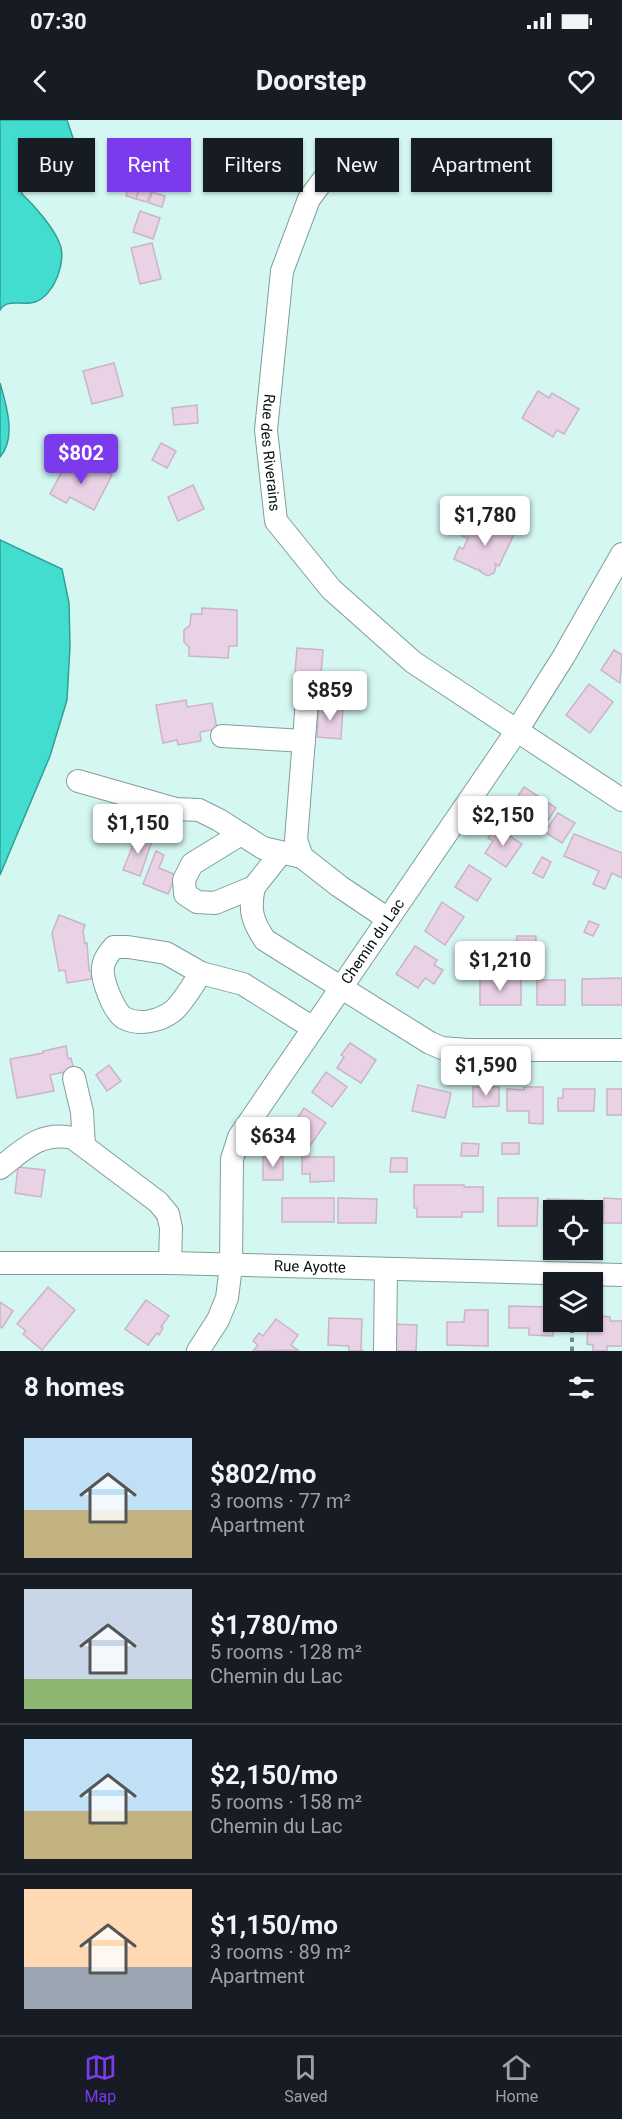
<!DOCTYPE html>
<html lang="en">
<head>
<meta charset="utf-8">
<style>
  :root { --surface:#171b24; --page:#20242c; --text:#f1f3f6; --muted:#9ea1a6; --line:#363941; --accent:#7c3aed }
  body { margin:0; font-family:Roboto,sans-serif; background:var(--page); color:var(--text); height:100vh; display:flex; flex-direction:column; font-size:22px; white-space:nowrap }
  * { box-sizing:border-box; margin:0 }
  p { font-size:20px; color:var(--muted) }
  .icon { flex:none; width:33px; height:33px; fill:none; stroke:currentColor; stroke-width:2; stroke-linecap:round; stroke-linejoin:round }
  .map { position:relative; height:1231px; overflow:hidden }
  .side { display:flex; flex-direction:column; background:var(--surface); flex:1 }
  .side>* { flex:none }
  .hud { position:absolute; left:18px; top:18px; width:586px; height:54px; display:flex; gap:12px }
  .buttons { position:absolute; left:543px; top:1080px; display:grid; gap:12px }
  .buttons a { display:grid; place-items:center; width:60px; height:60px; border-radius:0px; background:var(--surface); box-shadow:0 2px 4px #0004; font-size:30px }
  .price { position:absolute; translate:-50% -51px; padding:0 14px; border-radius:6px; background:#fff; color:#222; font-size:20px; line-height:39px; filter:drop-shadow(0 2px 3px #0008) }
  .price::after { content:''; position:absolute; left:50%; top:36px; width:18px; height:14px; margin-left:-9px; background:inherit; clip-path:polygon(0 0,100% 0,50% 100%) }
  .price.selected { background:var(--accent); color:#fff }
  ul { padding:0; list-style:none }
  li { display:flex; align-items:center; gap:18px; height:150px; padding:0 24px }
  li+li { border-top:2px solid var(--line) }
  li span { display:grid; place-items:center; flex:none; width:168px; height:120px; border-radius:0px; color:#555 }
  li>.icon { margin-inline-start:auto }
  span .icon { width:72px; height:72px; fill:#fffc; stroke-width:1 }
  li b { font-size:26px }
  h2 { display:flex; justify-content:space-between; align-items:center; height:72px; padding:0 24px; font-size:26px }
  .tag { padding:0 21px; border-radius:0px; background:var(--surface); box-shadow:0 2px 4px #0004; font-size:21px; line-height:54px }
  .tag.selected { background:var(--accent); color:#fff }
  .status { display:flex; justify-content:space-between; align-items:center; height:42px; padding:0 30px; background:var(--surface); direction:ltr }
  .status svg { height:16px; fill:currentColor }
  header { display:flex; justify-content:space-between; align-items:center; height:78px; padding:0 24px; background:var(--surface); font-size:27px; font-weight:700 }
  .tab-bar { display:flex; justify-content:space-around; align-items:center; height:84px; border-top:2px solid var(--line); background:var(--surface); font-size:16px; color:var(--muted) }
  .tab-bar a { display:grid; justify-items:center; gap:3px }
  .tab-bar .selected { color:var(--accent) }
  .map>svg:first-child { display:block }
  .water { fill:#42ddce; stroke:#30a095; stroke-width:1.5 }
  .building { fill:#e9d2e6; stroke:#cab4c8; stroke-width:1.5 }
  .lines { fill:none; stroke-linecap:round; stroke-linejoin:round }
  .minor-casing { stroke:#7f9f9a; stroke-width:24 }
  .path { stroke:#718985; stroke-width:4; stroke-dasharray:4.5 4.5; stroke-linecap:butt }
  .minor { stroke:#fff; stroke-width:22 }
  .labels { text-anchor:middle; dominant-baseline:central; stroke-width:5; stroke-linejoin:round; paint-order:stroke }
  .street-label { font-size:15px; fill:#061210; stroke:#fff }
</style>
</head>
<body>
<div class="status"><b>07:30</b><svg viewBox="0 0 49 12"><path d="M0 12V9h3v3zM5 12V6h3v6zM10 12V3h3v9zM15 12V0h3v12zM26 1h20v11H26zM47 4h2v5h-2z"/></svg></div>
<header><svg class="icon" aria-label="back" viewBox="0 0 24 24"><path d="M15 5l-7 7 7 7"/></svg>Doorstep<svg class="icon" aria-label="heart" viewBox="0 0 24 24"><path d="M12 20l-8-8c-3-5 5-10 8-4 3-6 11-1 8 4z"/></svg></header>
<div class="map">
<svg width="622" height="1231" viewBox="0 0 622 1231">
  <rect width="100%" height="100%" fill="#d5f7f2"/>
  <!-- water -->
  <g class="water">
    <path d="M0 0H67L75 24 76 41C59 61 54 70 27 63L22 67V74C34 85 53 107 59 122 68 140 54 176 35 182 23 186 7 178 0 190Z"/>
    <path d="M0 263C6 284 17 318 0 337Z"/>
    <path d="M0 420 62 449 69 483 70 526 67 580 50 636 0 755Z"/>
  </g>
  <!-- building -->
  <g class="building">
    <path d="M129 65 139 68 136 79 126 76Z"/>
    <path d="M140 68 151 72 147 82 136 79Z"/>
    <path d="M152 72 165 76 162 87 149 83Z"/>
    <path d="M140 91 160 98 153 119 133 112Z"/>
    <path d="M152 123 161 159 140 164 131 128Z"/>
    <path d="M114 243 123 276 92 284 83 251Z"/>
    <path d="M538 271 549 278 552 273 579 289 564 314 557 310 553 317 522 298Z"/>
    <path d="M197 285 198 303 174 305 172 288Z"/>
    <path d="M161 323 176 331 167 348 152 340Z"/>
    <path d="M67 342 84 351 89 343 112 355 94 390 70 377 66 383 50 374Z"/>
    <path d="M193 365 204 389 178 401 168 377Z"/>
    <path d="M494 400 516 410 499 446 495 444 496 447 494 453 488 456 482 453 480 450V451L454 439 459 427 463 429 468 418 462 416 467 405 472 408 473 406 488 413Z"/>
    <path d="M202 488 237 490V526H229L228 538 189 536V527L184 522V510L190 505 191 494H202Z"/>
    <path d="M297 528 323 530 320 567 294 565Z"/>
    <path d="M614 530 622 535 620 563 601 550Z"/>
    <path d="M589 564 613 582 590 613 566 595Z"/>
    <path d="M186 580 187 587 212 583 217 609 200 612 201 621 178 625 177 620 163 623 156 585Z"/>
    <path d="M319 586 343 587 341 619 317 617Z"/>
    <path d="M524 667 556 688 542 709 510 688Z"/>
    <path d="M558 693 575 703 562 723 545 712Z"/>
    <path d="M496 707 522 724 506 747 485 733 493 721 488 718Z"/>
    <path d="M138 713 153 718 140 756 123 750Z"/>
    <path d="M574 714 622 733V758L612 753 605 769 593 764 599 751 564 736Z"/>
    <path d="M156 731 164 735 159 748 176 755 168 774 143 764Z"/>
    <path d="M542 737 551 742 543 758 533 753Z"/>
    <path d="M469 745 491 759 477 781 455 767Z"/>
    <path d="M442 782 464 797 445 825 425 811Z"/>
    <path d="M59 795 85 805 83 811 85 824 87 823 89 850 92 852 91 859 67 863 65 850 59 851 52 813Z"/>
    <path d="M589 801 599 805 593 816 584 812Z"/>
    <path d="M517 816H536L535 841 516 840Z"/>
    <path d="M415 826 437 840 434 845 443 850 434 864 425 858 418 868 396 854Z"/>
    <rect x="480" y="858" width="41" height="27"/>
    <path d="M622 858V885H582V859Z"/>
    <rect x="537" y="860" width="28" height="25"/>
    <path d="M350 923 376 940 361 963 337 948 344 937 341 935Z"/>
    <path d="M66 926 68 939 71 938 74 950 50 955 54 971 17 978 10 939 43 933V931Z"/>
    <path d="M109 945 121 961 107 971 96 955Z"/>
    <path d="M326 952 347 967 332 987 312 972Z"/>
    <path d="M418 965 451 973 445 998 412 991Z"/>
    <path d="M473 967H499V986L473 987Z"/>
    <path d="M524 967H543V1004L529 1003V991H507V969L524 970Z"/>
    <path d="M563 969H595L594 991H558V978H563Z"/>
    <rect x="607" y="969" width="15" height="26"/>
    <path d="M304 988 326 1003 304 1034H299L281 1023Z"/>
    <path d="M462 1023 479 1024 478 1036H461Z"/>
    <rect x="502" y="1023" width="17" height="11"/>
    <path d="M283 1036V1060H263V1037Z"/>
    <path d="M302 1037H334V1061L310 1062V1054H302Z"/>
    <path d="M391 1038H407V1052H390Z"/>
    <path d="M18 1047 45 1050 41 1077 15 1073Z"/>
    <path d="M414 1065H464V1067H483V1092H462V1097H417V1088H414Z"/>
    <rect x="282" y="1078" width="52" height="24"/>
    <path d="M338 1078 377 1079 376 1103H338Z"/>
    <path d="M498 1078H538L537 1106H498Z"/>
    <path d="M604 1078 622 1079V1103H603Z"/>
    <path d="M547 1079 584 1080V1090H554V1103H547Z"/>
    <path d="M48 1167 75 1190 42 1230 23 1214 26 1211 17 1204Z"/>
    <path d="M146 1180 169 1196 161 1207 163 1208 159 1215 157 1213 148 1225 125 1209Z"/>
    <path d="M0 1182 13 1191 2 1208 0 1206Z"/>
    <path d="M509 1186 554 1187 553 1216 529 1215V1208H509Z"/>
    <path d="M465 1190H488V1226L447 1225V1202H464Z"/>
    <path d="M601 1196 610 1197V1201H622V1226H607V1231H593V1225L587 1224 588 1202 601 1201Z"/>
    <path d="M329 1198 362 1199 361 1229 363 1231H349V1226L328 1225Z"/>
    <path d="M276 1199 298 1215 291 1225 298 1230 253 1231 258 1225 253 1221 259 1213 263 1216Z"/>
    <path d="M391 1204 417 1205 416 1231H390Z"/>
  </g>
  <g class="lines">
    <!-- minor casing -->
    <g class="minor-casing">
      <g id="minor">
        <path id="s1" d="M344 32 309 79 282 151 266 310 276 401 331 469 413 542 622 680"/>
        <path d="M307 581 296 720 302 737 339 766 388 799"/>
        <path d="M222 616 304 621"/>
        <path d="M78 661 176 689 199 690 219 700 263 728 302 737"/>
        <path d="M241 714 192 744 184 760 185 774 197 782 215 783 254 767 281 733"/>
        <path d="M254 767C249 790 252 801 265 820L430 923 442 928 467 930H622"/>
        <path d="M201 853C194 863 182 884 173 891 160 901 139 906 124 898 114 892 101 859 103 847 104 839 109 833 114 827H128L166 833 201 853 243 864 313 908"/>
        <path d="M74 958 82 992 84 1026"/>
        <path d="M0 1048C24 1029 41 1011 73 1018L158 1082 168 1094 171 1108 170 1143"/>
        <path id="s2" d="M0 1143H170L622 1155"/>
        <path id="s3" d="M198 1231 218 1200 227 1178 231 1146 232 1039 239 1017 516 612 564 536 622 434"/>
        <path d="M385 1231 386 1149"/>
      </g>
    </g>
    <!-- path -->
    <path class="path" d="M572 1231V1202"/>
    <!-- minor -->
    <use href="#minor" class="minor"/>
  </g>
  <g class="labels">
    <!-- street labels -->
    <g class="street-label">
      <text stroke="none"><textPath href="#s1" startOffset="318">Rue des Riverains</textPath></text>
      <text stroke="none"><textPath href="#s3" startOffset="460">Chemin du Lac</textPath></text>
      <text stroke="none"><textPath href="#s2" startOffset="310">Rue Ayotte</textPath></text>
    </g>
  </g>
</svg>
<div class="buttons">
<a><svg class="icon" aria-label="locate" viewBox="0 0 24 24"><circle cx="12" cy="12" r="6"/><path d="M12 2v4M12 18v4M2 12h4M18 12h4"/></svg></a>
<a><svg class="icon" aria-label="layers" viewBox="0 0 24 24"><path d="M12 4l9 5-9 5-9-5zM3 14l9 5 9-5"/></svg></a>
</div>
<b class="price selected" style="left:81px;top:365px">$802</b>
<b class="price" style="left:485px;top:427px">$1,780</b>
<b class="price" style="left:330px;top:602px">$859</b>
<b class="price" style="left:503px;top:727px">$2,150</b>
<b class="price" style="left:138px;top:735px">$1,150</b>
<b class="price" style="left:500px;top:872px">$1,210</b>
<b class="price" style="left:486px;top:977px">$1,590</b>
<b class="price" style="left:273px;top:1048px">$634</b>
<div class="hud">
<a class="tag">Buy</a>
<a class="tag selected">Rent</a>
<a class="tag">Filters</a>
<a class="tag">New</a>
<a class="tag">Apartment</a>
</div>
</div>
<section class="side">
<h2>8 homes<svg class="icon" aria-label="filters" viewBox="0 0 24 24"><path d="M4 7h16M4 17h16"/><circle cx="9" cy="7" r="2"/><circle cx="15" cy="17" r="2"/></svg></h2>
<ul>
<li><span style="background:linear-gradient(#bfe0f5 60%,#c2b280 0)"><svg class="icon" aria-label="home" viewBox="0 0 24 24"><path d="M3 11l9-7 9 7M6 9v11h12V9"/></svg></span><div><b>$802/mo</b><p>3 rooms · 77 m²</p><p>Apartment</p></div></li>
<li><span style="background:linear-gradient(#c9d6e8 75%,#8fb573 0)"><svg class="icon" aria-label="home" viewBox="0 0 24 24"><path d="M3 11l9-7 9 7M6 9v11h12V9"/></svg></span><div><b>$1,780/mo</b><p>5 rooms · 128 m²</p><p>Chemin du Lac</p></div></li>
<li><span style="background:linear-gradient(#bfe0f5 60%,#c2b280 0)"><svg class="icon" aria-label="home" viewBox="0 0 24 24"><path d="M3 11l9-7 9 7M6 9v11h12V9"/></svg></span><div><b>$2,150/mo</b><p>5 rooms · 158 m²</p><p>Chemin du Lac</p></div></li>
<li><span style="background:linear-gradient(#ffd9b3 65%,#9aa5b1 0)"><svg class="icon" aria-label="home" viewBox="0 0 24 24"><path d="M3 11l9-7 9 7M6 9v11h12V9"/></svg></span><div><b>$1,150/mo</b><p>3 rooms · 89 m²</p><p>Apartment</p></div></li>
</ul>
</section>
<nav class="tab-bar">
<a class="selected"><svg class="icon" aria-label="map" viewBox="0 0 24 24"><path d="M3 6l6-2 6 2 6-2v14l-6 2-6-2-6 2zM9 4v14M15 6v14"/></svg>Map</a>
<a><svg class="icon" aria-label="saved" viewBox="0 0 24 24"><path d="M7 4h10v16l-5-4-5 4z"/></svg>Saved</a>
<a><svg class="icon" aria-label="home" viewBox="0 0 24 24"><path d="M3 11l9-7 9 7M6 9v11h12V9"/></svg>Home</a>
</nav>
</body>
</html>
